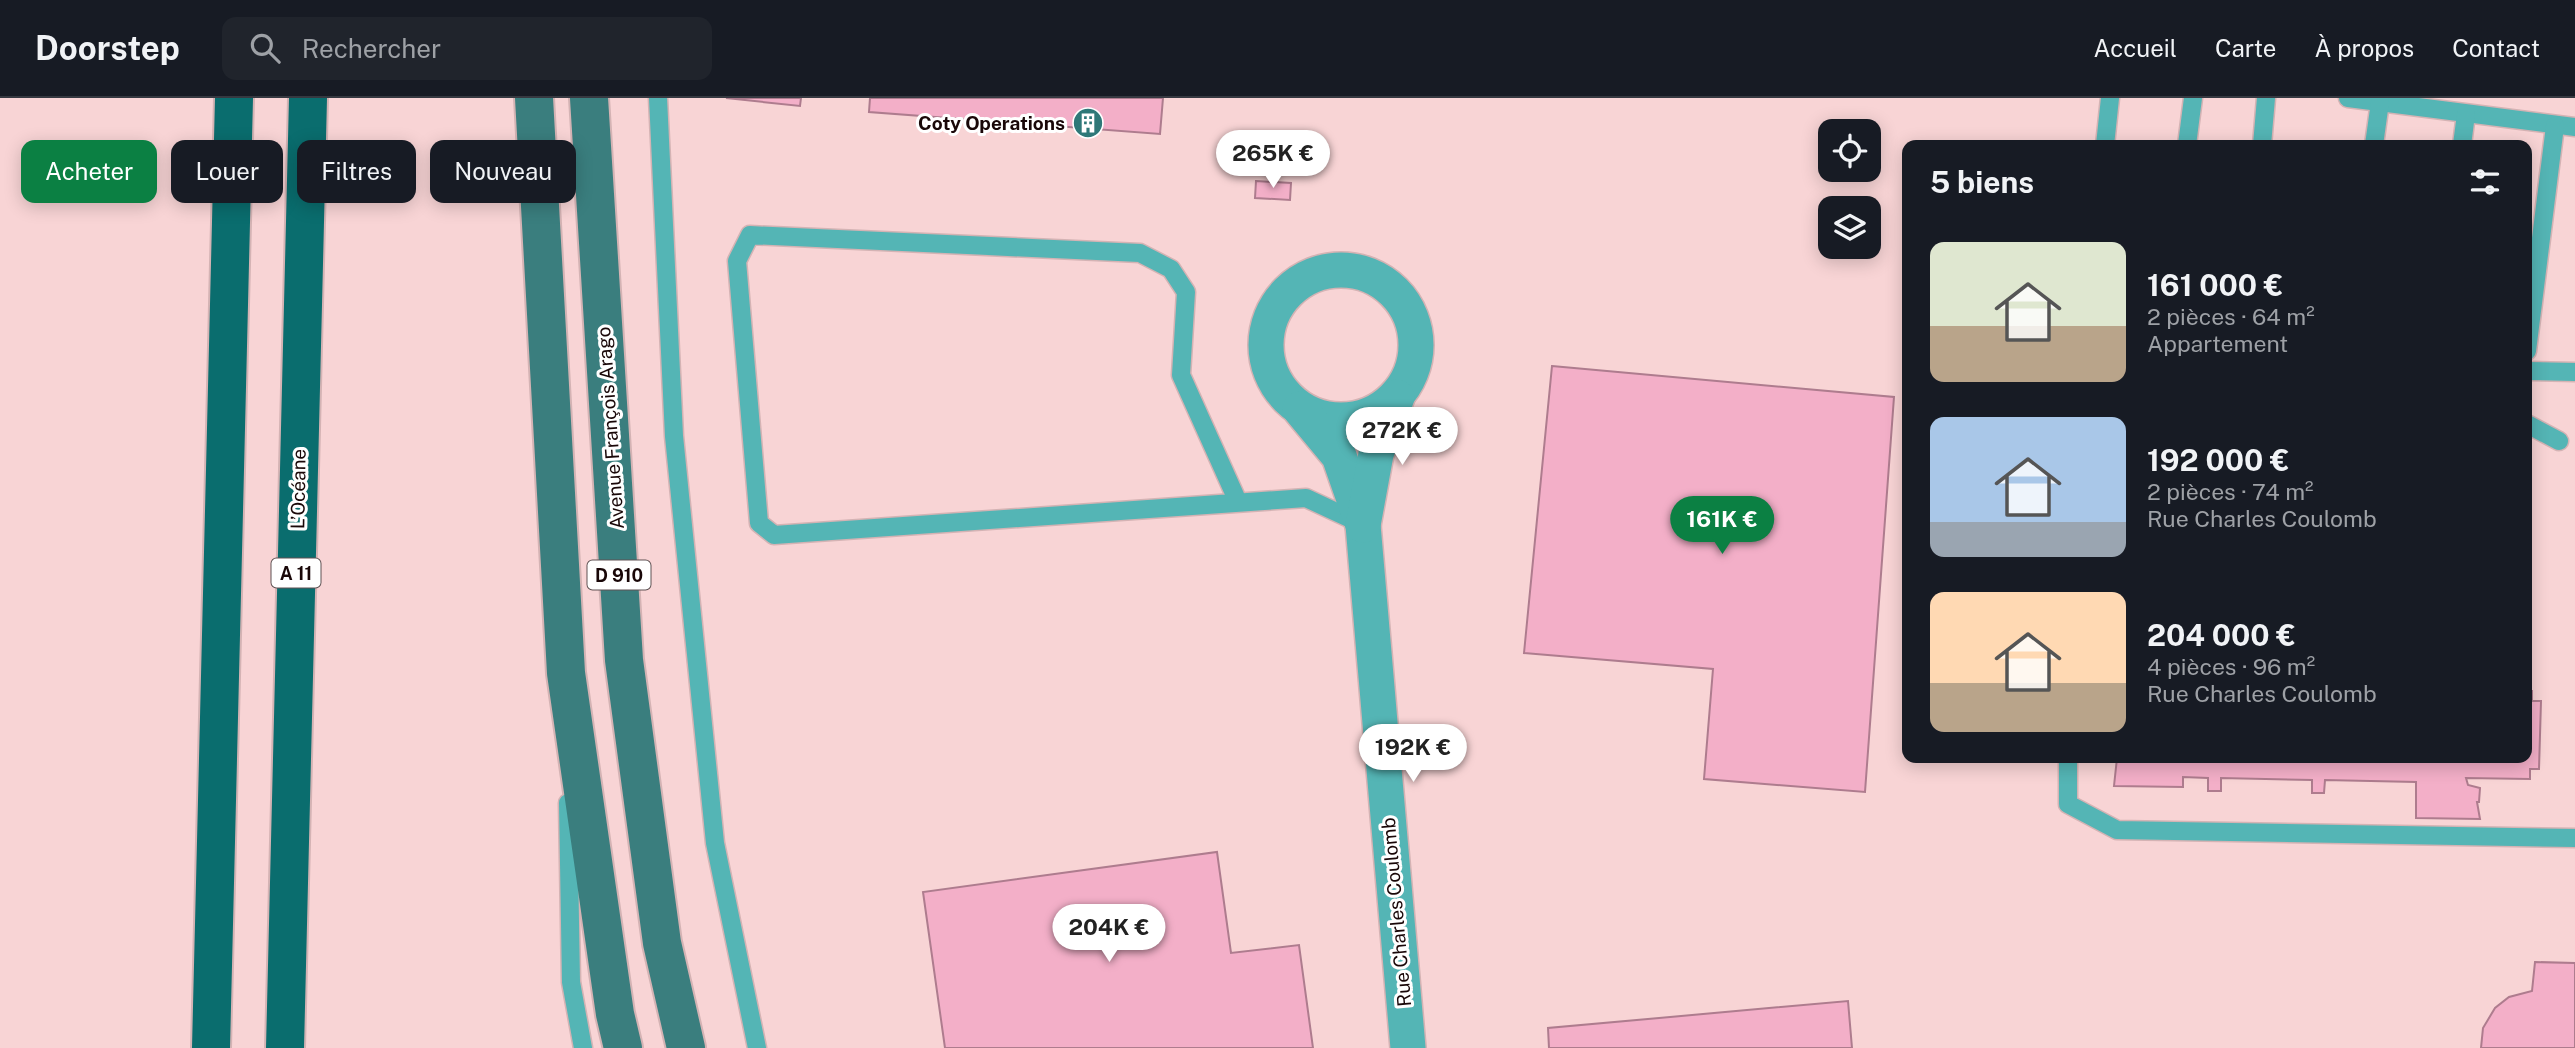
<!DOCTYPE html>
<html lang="fr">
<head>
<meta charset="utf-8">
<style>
  :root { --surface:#171b24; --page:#20242c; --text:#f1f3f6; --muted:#9ea1a6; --line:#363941; --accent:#0b8043 }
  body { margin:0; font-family:"Public Sans",sans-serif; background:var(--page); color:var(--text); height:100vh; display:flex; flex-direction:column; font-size:26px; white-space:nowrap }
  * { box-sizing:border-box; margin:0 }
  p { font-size:23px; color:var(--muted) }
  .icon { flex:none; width:38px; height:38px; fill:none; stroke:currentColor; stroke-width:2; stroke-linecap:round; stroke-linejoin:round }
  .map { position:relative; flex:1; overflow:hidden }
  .side { position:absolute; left:1902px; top:42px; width:630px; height:623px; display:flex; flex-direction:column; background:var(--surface); border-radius:14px; box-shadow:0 4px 18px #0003 }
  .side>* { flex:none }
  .top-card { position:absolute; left:21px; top:42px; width:665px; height:63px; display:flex; gap:14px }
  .fabs { position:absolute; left:1818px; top:21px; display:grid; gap:14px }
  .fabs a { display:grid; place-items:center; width:63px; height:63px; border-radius:14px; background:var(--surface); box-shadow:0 4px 18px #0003; font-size:35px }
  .price { position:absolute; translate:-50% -60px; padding:0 16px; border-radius:24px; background:#fff; color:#222; font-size:23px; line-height:46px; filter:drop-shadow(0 2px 4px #0008) }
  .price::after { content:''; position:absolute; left:50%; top:42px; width:21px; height:16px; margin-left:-10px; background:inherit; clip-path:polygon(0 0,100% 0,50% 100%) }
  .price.on { background:var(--accent); color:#fff }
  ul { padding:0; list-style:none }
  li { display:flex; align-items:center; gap:21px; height:175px; padding:0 28px }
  li span { display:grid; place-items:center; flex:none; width:196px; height:140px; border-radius:14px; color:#555 }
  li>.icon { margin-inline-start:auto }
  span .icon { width:84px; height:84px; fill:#fffc; stroke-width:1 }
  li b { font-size:30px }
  h2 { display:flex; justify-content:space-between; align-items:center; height:84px; padding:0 28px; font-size:30px }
  .tag { padding:0 24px; border-radius:14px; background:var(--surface); box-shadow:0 4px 18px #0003; font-size:24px; line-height:63px }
  .tag.on { background:var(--accent); color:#fff }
  header { display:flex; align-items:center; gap:42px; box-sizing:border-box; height:98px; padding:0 35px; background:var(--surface); border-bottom:2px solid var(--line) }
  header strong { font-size:33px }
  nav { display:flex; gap:38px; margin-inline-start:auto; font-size:24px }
  .search { width:490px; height:63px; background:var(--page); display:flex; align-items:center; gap:18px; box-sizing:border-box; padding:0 24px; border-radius:14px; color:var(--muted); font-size:26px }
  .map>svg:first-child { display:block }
  .building { fill:#f3afc8; stroke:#ae7c8e; stroke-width:2 }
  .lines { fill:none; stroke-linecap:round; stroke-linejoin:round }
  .service-casing { stroke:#d4b3b4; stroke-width:21 }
  .minor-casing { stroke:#d4b3b4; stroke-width:38 }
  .primary-casing { stroke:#d4b3b4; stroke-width:42 }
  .motorway-casing { stroke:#d4b3b4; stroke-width:42 }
  .service { stroke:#54b5b5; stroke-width:18 }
  .minor { stroke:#54b5b5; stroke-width:35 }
  .primary { stroke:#3a7e7e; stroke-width:38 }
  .motorway { stroke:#0a6d6e; stroke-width:38 }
  .labels { text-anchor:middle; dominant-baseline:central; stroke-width:6; stroke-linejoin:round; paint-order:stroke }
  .shield { fill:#fff; stroke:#5e5152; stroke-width:2 }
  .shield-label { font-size:18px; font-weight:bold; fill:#190708 }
  .poi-label { font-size:19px; font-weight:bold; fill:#190708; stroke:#fff; text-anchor:end }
  .street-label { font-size:19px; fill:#190708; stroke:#fff }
</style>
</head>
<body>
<header>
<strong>Doorstep</strong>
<div class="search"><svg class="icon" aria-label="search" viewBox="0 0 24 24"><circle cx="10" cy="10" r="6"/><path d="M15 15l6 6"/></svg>Rechercher</div>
<nav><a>Accueil</a><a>Carte</a><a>À propos</a><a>Contact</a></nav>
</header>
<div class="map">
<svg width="2575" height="950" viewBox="0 0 2575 950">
  <rect width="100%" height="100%" fill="#f8d4d5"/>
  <!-- building -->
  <g class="building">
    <path d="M726 0H801L800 8Z"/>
    <path d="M870 0H1163L1160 36 869 14Z"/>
    <path d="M1256 83 1291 85 1290 102 1255 100Z"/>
    <path d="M1552 268 1894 299 1865 694 1704 681 1713 571 1524 555Z"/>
    <path d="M2527 593H2532V603H2541L2539 671H2530V681L2466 680 2468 687 2480 690 2479 704H2477L2480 721 2416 720V684L2325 682 2324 695H2312V682L2221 680V693H2208V680L2183 679V689L2114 688 2117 660H2527Z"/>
    <path d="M1217 754 1231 855 1299 847 1313 950H945L923 794Z"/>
    <path d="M2535 864 2575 865V950H2481L2483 930 2495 910 2509 899 2532 893Z"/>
    <path d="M1848 903 1852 950H1549L1548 930Z"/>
  </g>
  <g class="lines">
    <!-- service casing -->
    <g class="service-casing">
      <g id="service">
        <path d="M658 0 674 338 715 745 757 950"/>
        <path d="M2348 0 2575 29"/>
        <path d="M2105 47 2110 0"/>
        <path d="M2187 47 2193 0"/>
        <path d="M2262 47 2266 0"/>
        <path d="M2374 47 2380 4"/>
        <path d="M2462 47 2466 16"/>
        <path d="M2527 253 2555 28"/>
        <path d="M2527 273 2575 274"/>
        <path d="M2527 326 2559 343"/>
        <path d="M1238 404 1181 277 1186 194 1171 171 1140 155 750 137 737 163 759 425 774 437 1306 400 1362 426"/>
        <path d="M2068 660V706L2117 732 2575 740"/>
        <path d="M568 705 571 884 583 950"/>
      </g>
    </g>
    <!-- minor casing -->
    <g class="minor-casing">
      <g id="minor">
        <circle cx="1341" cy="247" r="75"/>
        <path d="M1300 311 1339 358 1363 427 1408 950"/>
        <path d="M1363 427 1376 356 1397 299"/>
      </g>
    </g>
    <!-- primary casing -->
    <g class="primary-casing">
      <g id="primary">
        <path d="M534 0 566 575 615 916 623 950"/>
        <path d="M589 0 624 562 662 845 686 950"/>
      </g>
    </g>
    <!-- motorway casing -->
    <g class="motorway-casing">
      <g id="motorway">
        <path d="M211 950 234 0"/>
        <path d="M285 950 308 0"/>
      </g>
    </g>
    <!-- service -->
    <use href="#service" class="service"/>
    <!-- minor -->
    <use href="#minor" class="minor"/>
    <!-- primary -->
    <use href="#primary" class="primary"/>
    <!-- motorway -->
    <use href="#motorway" class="motorway"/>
  </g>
  <!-- icons -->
  <defs>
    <g id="building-disc" transform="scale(1.575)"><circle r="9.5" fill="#2e7878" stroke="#fff"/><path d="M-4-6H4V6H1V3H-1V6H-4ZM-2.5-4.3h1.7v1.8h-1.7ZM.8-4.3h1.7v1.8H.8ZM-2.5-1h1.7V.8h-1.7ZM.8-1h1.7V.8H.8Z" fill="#fff"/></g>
  </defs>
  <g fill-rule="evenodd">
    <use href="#building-disc" x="1088" y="25"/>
  </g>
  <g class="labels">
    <!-- shield labels -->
    <g class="shield">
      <rect x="271.5" y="460.5" width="49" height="29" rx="5"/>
      <rect x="587.5" y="462.5" width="63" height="29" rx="5"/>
    </g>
    <g class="shield-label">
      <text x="296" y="475">A 11</text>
      <text x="619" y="477">D 910</text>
    </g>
    <!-- poi labels -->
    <g class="poi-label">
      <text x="1065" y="25">Coty Operations</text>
    </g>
    <!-- street labels -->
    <g class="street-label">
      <text transform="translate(610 330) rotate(-94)">Avenue François Arago</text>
      <text transform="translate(298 391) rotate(-89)">L’Océane</text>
      <text transform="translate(1396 814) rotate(-95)">Rue Charles Coulomb</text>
    </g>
  </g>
</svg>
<div class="fabs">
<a><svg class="icon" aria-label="locate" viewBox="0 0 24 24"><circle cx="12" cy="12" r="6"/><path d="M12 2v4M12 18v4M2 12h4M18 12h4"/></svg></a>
<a><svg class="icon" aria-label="layers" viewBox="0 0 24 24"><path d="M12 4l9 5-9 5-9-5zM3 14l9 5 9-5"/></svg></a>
</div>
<b class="price" style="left:1273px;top:92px">265K €</b>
<b class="price" style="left:1402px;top:369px">272K €</b>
<b class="price on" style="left:1722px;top:458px">161K €</b>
<b class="price" style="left:1413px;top:686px">192K €</b>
<b class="price" style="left:1109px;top:866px">204K €</b>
<div class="top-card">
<a class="tag on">Acheter</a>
<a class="tag">Louer</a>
<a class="tag">Filtres</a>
<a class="tag">Nouveau</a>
</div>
<section class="side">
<h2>5 biens<svg class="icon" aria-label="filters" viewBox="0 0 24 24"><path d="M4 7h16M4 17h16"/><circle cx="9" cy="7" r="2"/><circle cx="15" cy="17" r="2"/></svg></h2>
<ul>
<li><span style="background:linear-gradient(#dfe7d0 60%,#b9a48a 0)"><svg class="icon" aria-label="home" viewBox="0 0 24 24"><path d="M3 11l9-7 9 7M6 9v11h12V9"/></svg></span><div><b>161 000 €</b><p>2 pièces · 64 m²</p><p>Appartement</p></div></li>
<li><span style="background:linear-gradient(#a9c7e8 75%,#9aa5b1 0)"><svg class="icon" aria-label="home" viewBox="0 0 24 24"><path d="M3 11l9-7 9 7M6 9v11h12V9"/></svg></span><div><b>192 000 €</b><p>2 pièces · 74 m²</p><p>Rue Charles Coulomb</p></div></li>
<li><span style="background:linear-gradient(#ffd9b3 65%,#b9a48a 0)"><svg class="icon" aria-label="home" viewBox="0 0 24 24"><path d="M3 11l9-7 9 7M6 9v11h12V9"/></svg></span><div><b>204 000 €</b><p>4 pièces · 96 m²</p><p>Rue Charles Coulomb</p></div></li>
</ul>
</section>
</div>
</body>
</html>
